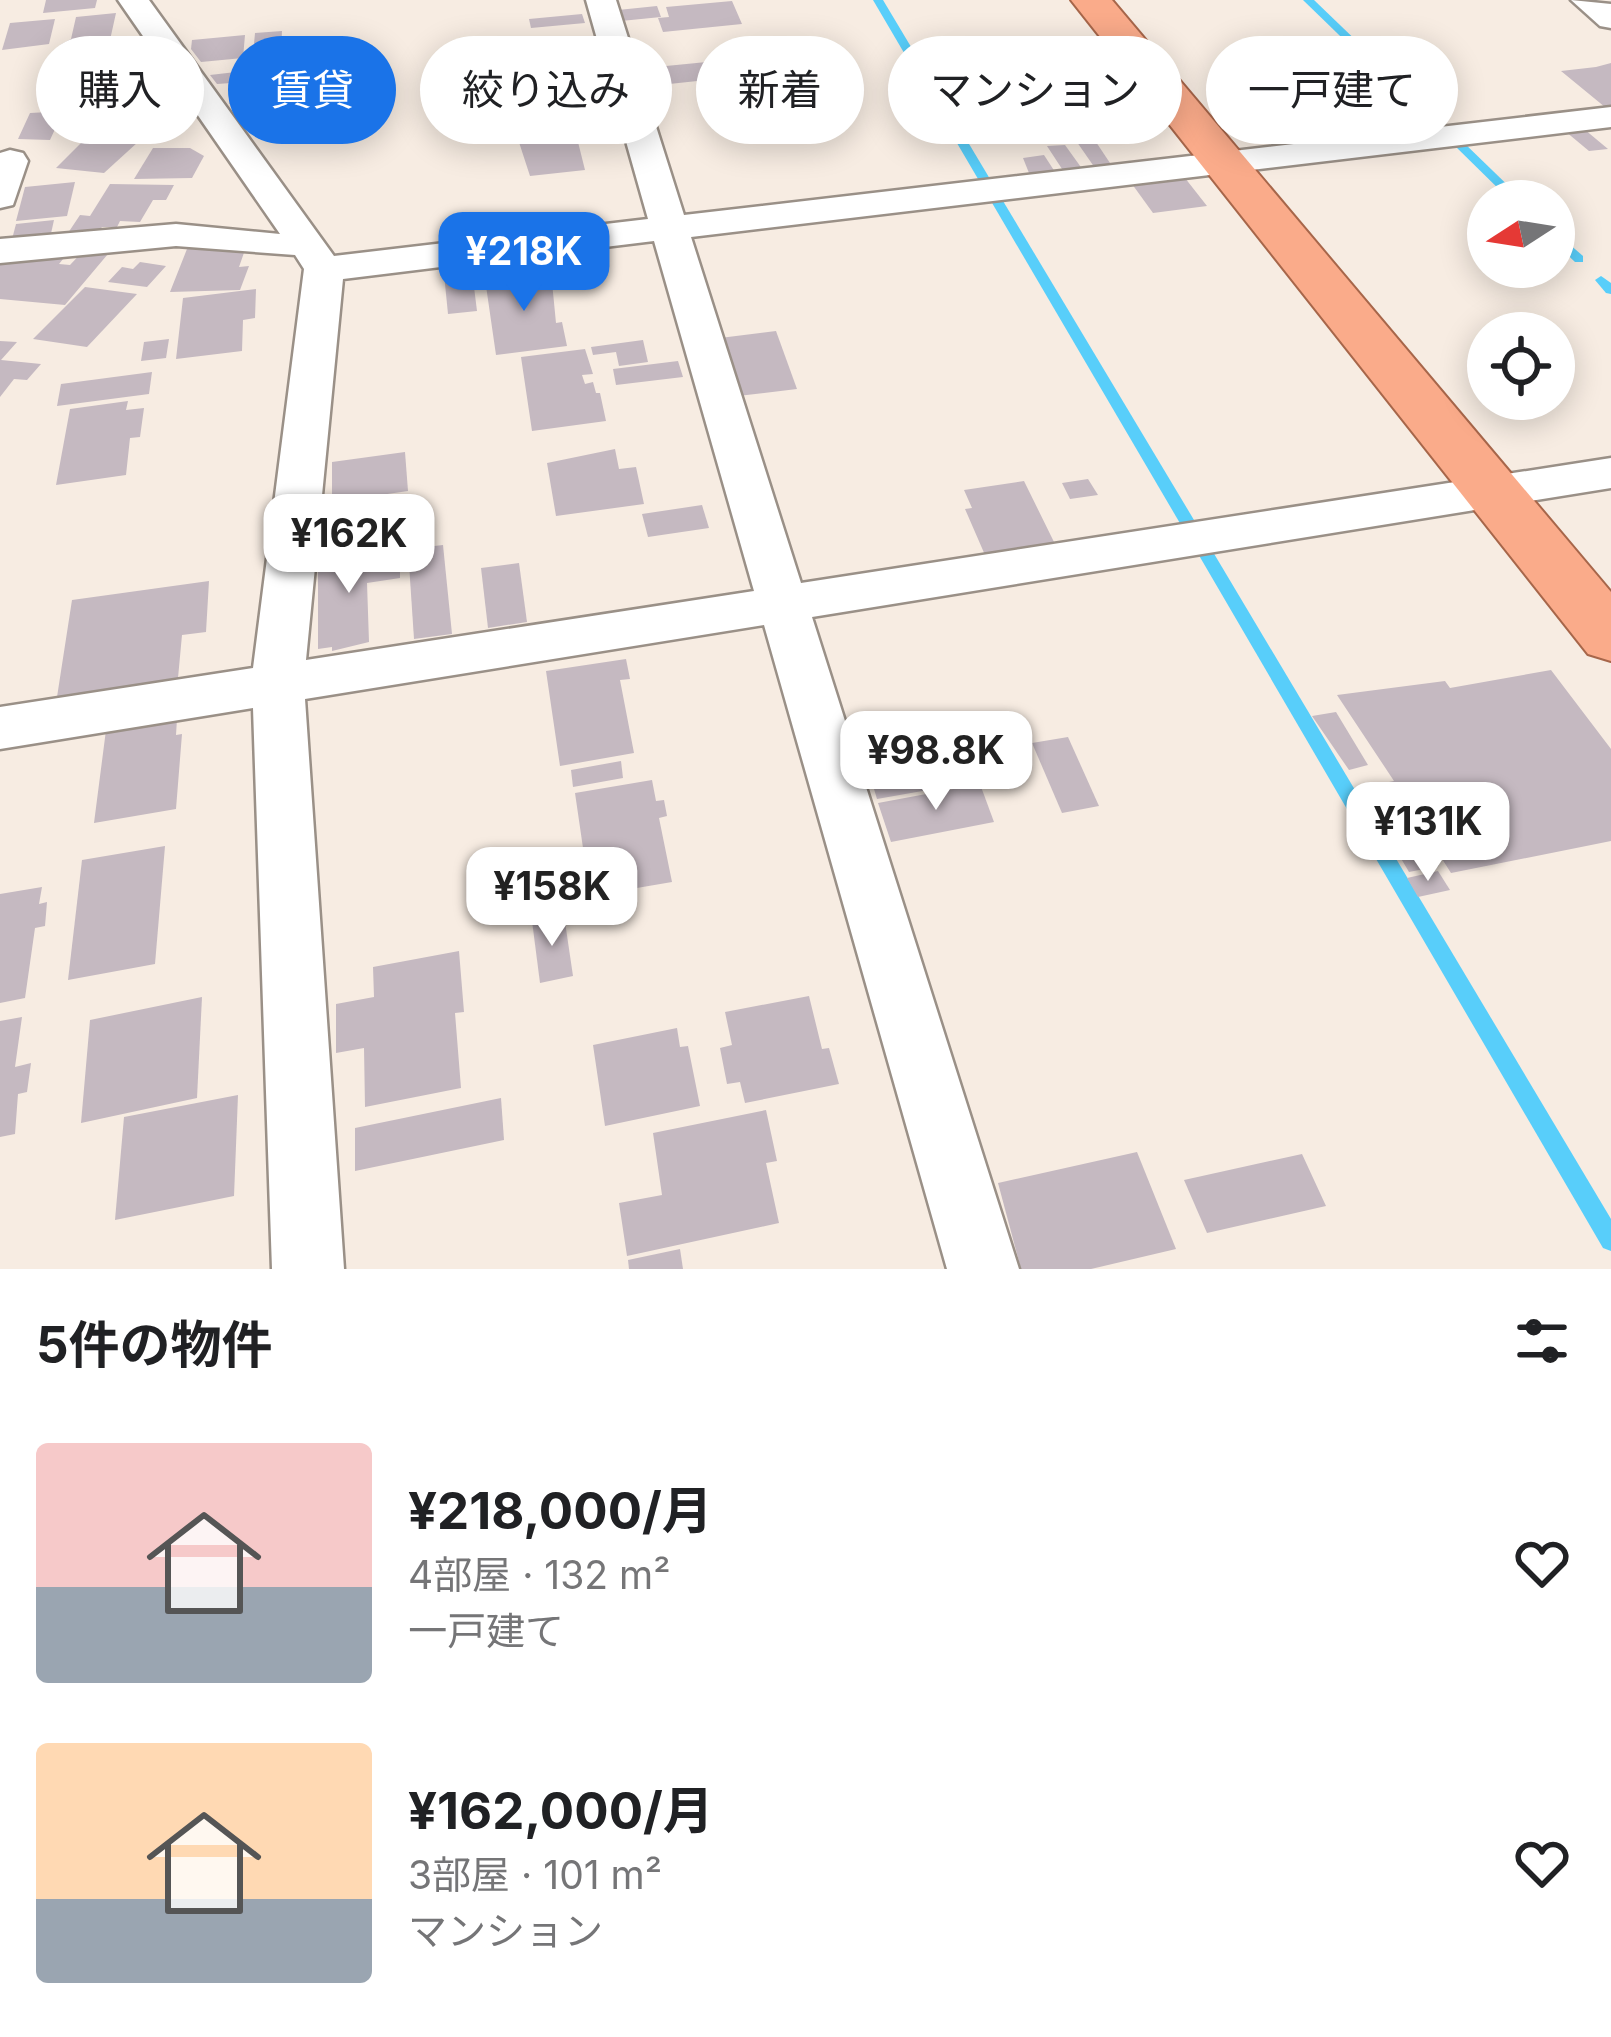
<!DOCTYPE html>
<html lang="ja">
<head>
<meta charset="utf-8">
<style>
  :root { --surface:#fff; --page:#f2f2f2; --text:#202124; --muted:#757577; --accent:#1a73e8 }
  body { margin:0; font-family:Inter,"Noto Sans JP",sans-serif; background:var(--page); color:var(--text); height:100vh; display:flex; flex-direction:column; font-size:45px; white-space:nowrap }
  * { box-sizing:border-box; margin:0 }
  p { font-size:39px; color:var(--muted) }
  .icon { flex:none; width:66px; height:66px; fill:none; stroke:currentColor; stroke-width:2; stroke-linecap:round; stroke-linejoin:round }
  .map { position:relative; height:1269px; overflow:hidden }
  .sheet { display:flex; flex-direction:column; background:var(--surface); flex:1 }
  .sheet>* { flex:none }
  .top-card { position:absolute; left:36px; top:36px; width:1539px; height:108px; display:flex; gap:24px }
  .needle { width:78px; rotate:258deg }
  .fabs { position:absolute; left:1467px; top:180px; display:grid; gap:24px }
  .fabs a { display:grid; place-items:center; width:108px; height:108px; border-radius:50%; background:var(--surface); box-shadow:0 6px 30px #0003; font-size:60px }
  .price { position:absolute; translate:-50% -102px; padding:0 27px; border-radius:24px; background:#fff; color:#222; font-size:39px; line-height:78px; filter:drop-shadow(0 3px 6px #0008) }
  .price::after { content:''; position:absolute; left:50%; top:72px; width:36px; height:27px; margin-left:-18px; background:inherit; clip-path:polygon(0 0,100% 0,50% 100%) }
  .price.selected { background:var(--accent); color:#fff }
  ul { padding:0; list-style:none }
  li { display:flex; align-items:center; gap:36px; height:300px; padding:0 36px }
  li span { display:grid; place-items:center; flex:none; width:336px; height:240px; border-radius:12px; color:#555 }
  li>.icon { margin-inline-start:auto }
  span .icon { width:144px; height:144px; fill:#fffc; stroke-width:1 }
  li b { font-size:51px }
  h2 { display:flex; justify-content:space-between; align-items:center; height:144px; padding:0 36px; font-size:51px }
  .chip { padding:0 42px; border-radius:54px; background:var(--surface); box-shadow:0 6px 30px #0003; font-size:42px; line-height:108px }
  .chip.selected { background:var(--accent); color:#fff }
  .map>svg:first-child { display:block }
  .lines { fill:none; stroke-linecap:round; stroke-linejoin:round }
  .stream { fill:#58cefa; fill-rule:evenodd }
  .building { fill:#c5b9c1 }
  .minor-casing { stroke:#9a9087; stroke-width:5 }
  .trunk-casing { stroke:#a7664a; stroke-width:4 }
  .minor { fill:#fff; fill-rule:evenodd }
  .trunk { fill:#faab8a; fill-rule:evenodd }
</style>
</head>
<body>
<div class="map">
<svg width="1611" height="1269" viewBox="0 0 1611 1269">
  <rect width="100%" height="100%" fill="#f7ece2"/>
  <g class="lines">
    <!-- stream -->
    <g class="stream">
      <path d="M873 0H883L993 184 991 187 981 184Z"/>
      <path d="M1303 0H1314L1448 129V133H1440Z"/>
      <path d="M1453 140H1461L1524 201H1511L1453 144Z"/>
      <path d="M994 192 1000 196 1197 525 1194 529H1184L1181 525 988 196Z"/>
      <path d="M1554 231 1583 256V262H1575L1554 242Z"/>
      <path d="M1601 276 1611 283V294L1606 293 1595 280Z"/>
      <path d="M1205 547 1213 552 1611 1219V1251L1603 1248 1197 552Z"/>
    </g>
  </g>
  <!-- building -->
  <g class="building">
    <path d="M46 0H97L95 8 43 13Z"/>
    <path d="M732 1 742 24 663 32 658 18 669 17 666 7Z"/>
    <path d="M657 6 661 17 621 21 618 10Z"/>
    <path d="M116 13 110 40 60 45 71 39 76 17Z"/>
    <path d="M582 14 585 23 531 28 529 19Z"/>
    <path d="M55 19 49 44 2 50 10 23Z"/>
    <path d="M282 31 281 52 253 55 255 33Z"/>
    <path d="M245 35 243 58 201 62 191 49 192 40Z"/>
    <path d="M301 54V65L292 66 288 98 229 104 231 83 217 84 210 75 253 70 254 59Z"/>
    <path d="M737 59 744 76 660 85 663 94 644 96 641 88 653 87 649 74 658 73 656 67Z"/>
    <path d="M1611 63V112L1561 71 1596 67Z"/>
    <path d="M1063 98 1069 107 1032 111 1026 102Z"/>
    <path d="M592 101 595 115 535 122 532 108Z"/>
    <path d="M284 102 283 117 277 122 250 125 231 107Z"/>
    <path d="M49 112 47 117 61 116 50 140 18 139 30 113Z"/>
    <path d="M590 119 594 132 576 134 585 170 530 176 516 133 566 127 565 122Z"/>
    <path d="M1584 129 1608 149 1589 151 1565 131Z"/>
    <path d="M1090 133 1112 166 1095 168 1072 135Z"/>
    <path d="M86 138 138 142 104 173 56 168Z"/>
    <path d="M1065 145 1083 170 1064 172 1047 146Z"/>
    <path d="M153 148H190L204 156 192 178 134 179Z"/>
    <path d="M1044 155 1057 175 1031 178 1023 158Z"/>
    <path d="M1185 178 1207 206 1153 213 1132 184Z"/>
    <path d="M75 182 67 216 16 221 25 187Z"/>
    <path d="M110 184 174 185 166 200H153L140 222 120 221 117 227H102L97 233H68L80 215 90 216Z"/>
    <path d="M54 220 50 238 11 243 16 224Z"/>
    <path d="M88 246 113 248 65 305 0 299V259H63L59 264 70 265Z"/>
    <path d="M246 247 239 267 249 266 240 290 170 292 187 249Z"/>
    <path d="M535 251 538 269 485 275 483 257Z"/>
    <path d="M140 262 166 266 147 287 108 282 122 267 133 269Z"/>
    <path d="M472 271 477 311 448 314 444 274Z"/>
    <path d="M551 272 556 323 562 322 567 346 496 355 485 279Z"/>
    <path d="M85 287 137 294 87 347 33 339Z"/>
    <path d="M256 289 255 318 243 320 242 351 176 359 183 298Z"/>
    <path d="M776 331 797 389 738 396 720 338Z"/>
    <path d="M169 339 166 358 141 361 144 342Z"/>
    <path d="M643 340 648 362 619 366 616 352 593 355 591 347Z"/>
    <path d="M0 341 17 342 1 360 41 364 27 380 14 379 0 397Z"/>
    <path d="M585 349 593 374 582 375 585 384 593 382 596 393H600L606 421 532 431 521 357Z"/>
    <path d="M678 361 683 377 616 385 613 369Z"/>
    <path d="M152 372 149 394 57 406 61 384Z"/>
    <path d="M128 401 126 410 144 408 140 437 130 438 126 475 56 485 70 409Z"/>
    <path d="M615 449 619 469 636 467 644 504 556 516 547 463Z"/>
    <path d="M405 452 408 491 332 502V462Z"/>
    <path d="M1088 479 1098 495 1070 499 1062 483Z"/>
    <path d="M1024 481 1055 544 985 555 965 509 972 508 964 490Z"/>
    <path d="M702 505 709 528 648 537 642 514Z"/>
    <path d="M443 545 452 634 414 639 408 549Z"/>
    <path d="M391 548 392 572 400 571V578L367 583 369 642 332 651V647L318 649V559Z"/>
    <path d="M519 563 527 622 488 628 481 568Z"/>
    <path d="M209 581 206 632 182 635 178 678 57 697 72 600Z"/>
    <path d="M626 659 630 679 620 680 634 753 560 766 546 671Z"/>
    <path d="M1551 670 1611 749V841L1451 873 1409 807 1405 808 1389 782 1394 781 1337 695 1445 681 1450 688Z"/>
    <path d="M1336 712 1368 765 1349 770 1312 716Z"/>
    <path d="M177 719 176 735 182 734 176 809 94 823 106 730Z"/>
    <path d="M1068 737 1099 806 1062 813 1032 743Z"/>
    <path d="M965 745 979 781 877 799 866 762Z"/>
    <path d="M621 761 623 778 573 787 571 770Z"/>
    <path d="M652 780 656 801 664 800 667 816 659 818 672 882 590 896 575 793Z"/>
    <path d="M980 784 994 822 891 842 878 803Z"/>
    <path d="M1394 807 1406 827 1385 830 1373 811Z"/>
    <path d="M1418 834 1439 866 1409 872 1390 840Z"/>
    <path d="M165 846 155 964 68 980 82 860Z"/>
    <path d="M1438 871 1450 890 1418 897 1407 878Z"/>
    <path d="M42 887 39 904 47 902 45 926 35 928 25 998 0 1003V894Z"/>
    <path d="M564 915 573 976 540 983 532 921Z"/>
    <path d="M459 951 464 1012 455 1013 461 1088 365 1107 364 1048 336 1053V1004L374 997 373 967Z"/>
    <path d="M809 996 822 1049 829 1048 839 1084 745 1103 740 1082 727 1084 720 1048 732 1045 725 1012Z"/>
    <path d="M202 997 197 1098 81 1123 90 1020Z"/>
    <path d="M22 1017 15 1067 31 1063 27 1092 18 1094 15 1134 0 1137V1021Z"/>
    <path d="M677 1028 680 1047 688 1046 700 1106 605 1126 593 1045Z"/>
    <path d="M238 1095 234 1196 115 1220 124 1117Z"/>
    <path d="M501 1098 504 1140 355 1171V1128Z"/>
    <path d="M766 1110 777 1161 766 1163 779 1223 627 1256 619 1203 662 1195 653 1133Z"/>
    <path d="M1137 1152 1176 1249 1091 1269H1021L998 1183Z"/>
    <path d="M1302 1154 1326 1206 1207 1233 1184 1180Z"/>
    <path d="M680 1249 683 1269H629L628 1260Z"/>
  </g>
  <g class="lines">
    <!-- minor casing -->
    <g class="minor-casing">
      <g id="minor">
        <path d="M118 0H149L334 256 648 219 586 0H616L684 215 1611 107V127L691 237 801 583 1611 458V488L812 617 1019 1269H947L764 625 305 699 344 1269H272L253 708 0 749V707L253 668 304 269 295 255 176 246 0 263V239L176 224 280 234ZM654 241 754 591 306 660 343 279Z"/>
        <path d="M1571 0 1611 4V28L1600 26Z"/>
        <path d="M10 150 23 153 28 161 13 205 0 208V153Z"/>
      </g>
    </g>
    <!-- trunk casing -->
    <g class="trunk-casing">
      <path id="trunk" d="M1071 0H1112L1611 592V661L1588 654Z"/>
    </g>
    <!-- minor -->
    <use href="#minor" class="minor"/>
    <!-- trunk -->
    <use href="#trunk" class="trunk"/>
  </g>
</svg>
<div class="fabs">
<a><svg class="needle" viewBox="-14 -14 28 28"><path d="M0-13l5 13h-10z" fill="#e53935"/><path d="M0 13l5-13h-10z" fill="#757577"/></svg></a>
<a><svg class="icon" aria-label="locate" viewBox="0 0 24 24"><circle cx="12" cy="12" r="6"/><path d="M12 2v4M12 18v4M2 12h4M18 12h4"/></svg></a>
</div>
<b class="price selected" style="left:524px;top:314px">¥218K</b>
<b class="price" style="left:349px;top:596px">¥162K</b>
<b class="price" style="left:936px;top:813px">¥98.8K</b>
<b class="price" style="left:1428px;top:884px">¥131K</b>
<b class="price" style="left:552px;top:949px">¥158K</b>
<div class="top-card">
<a class="chip">購入</a>
<a class="chip selected">賃貸</a>
<a class="chip">絞り込み</a>
<a class="chip">新着</a>
<a class="chip">マンション</a>
<a class="chip">一戸建て</a>
</div>
</div>
<section class="sheet">
<h2>5件の物件<svg class="icon" aria-label="filters" viewBox="0 0 24 24"><path d="M4 7h16M4 17h16"/><circle cx="9" cy="7" r="2"/><circle cx="15" cy="17" r="2"/></svg></h2>
<ul>
<li><span style="background:linear-gradient(#f6c9c9 60%,#9aa5b1 0)"><svg class="icon" aria-label="home" viewBox="0 0 24 24"><path d="M3 11l9-7 9 7M6 9v11h12V9"/></svg></span><div><b>¥218,000/月</b><p>4部屋 · 132 m²</p><p>一戸建て</p></div><svg class="icon" aria-label="heart" viewBox="0 0 24 24"><path d="M12 20l-8-8c-3-5 5-10 8-4 3-6 11-1 8 4z"/></svg></li>
<li><span style="background:linear-gradient(#ffd9b3 65%,#9aa5b1 0)"><svg class="icon" aria-label="home" viewBox="0 0 24 24"><path d="M3 11l9-7 9 7M6 9v11h12V9"/></svg></span><div><b>¥162,000/月</b><p>3部屋 · 101 m²</p><p>マンション</p></div><svg class="icon" aria-label="heart" viewBox="0 0 24 24"><path d="M12 20l-8-8c-3-5 5-10 8-4 3-6 11-1 8 4z"/></svg></li>
</ul>
</section>
</body>
</html>
